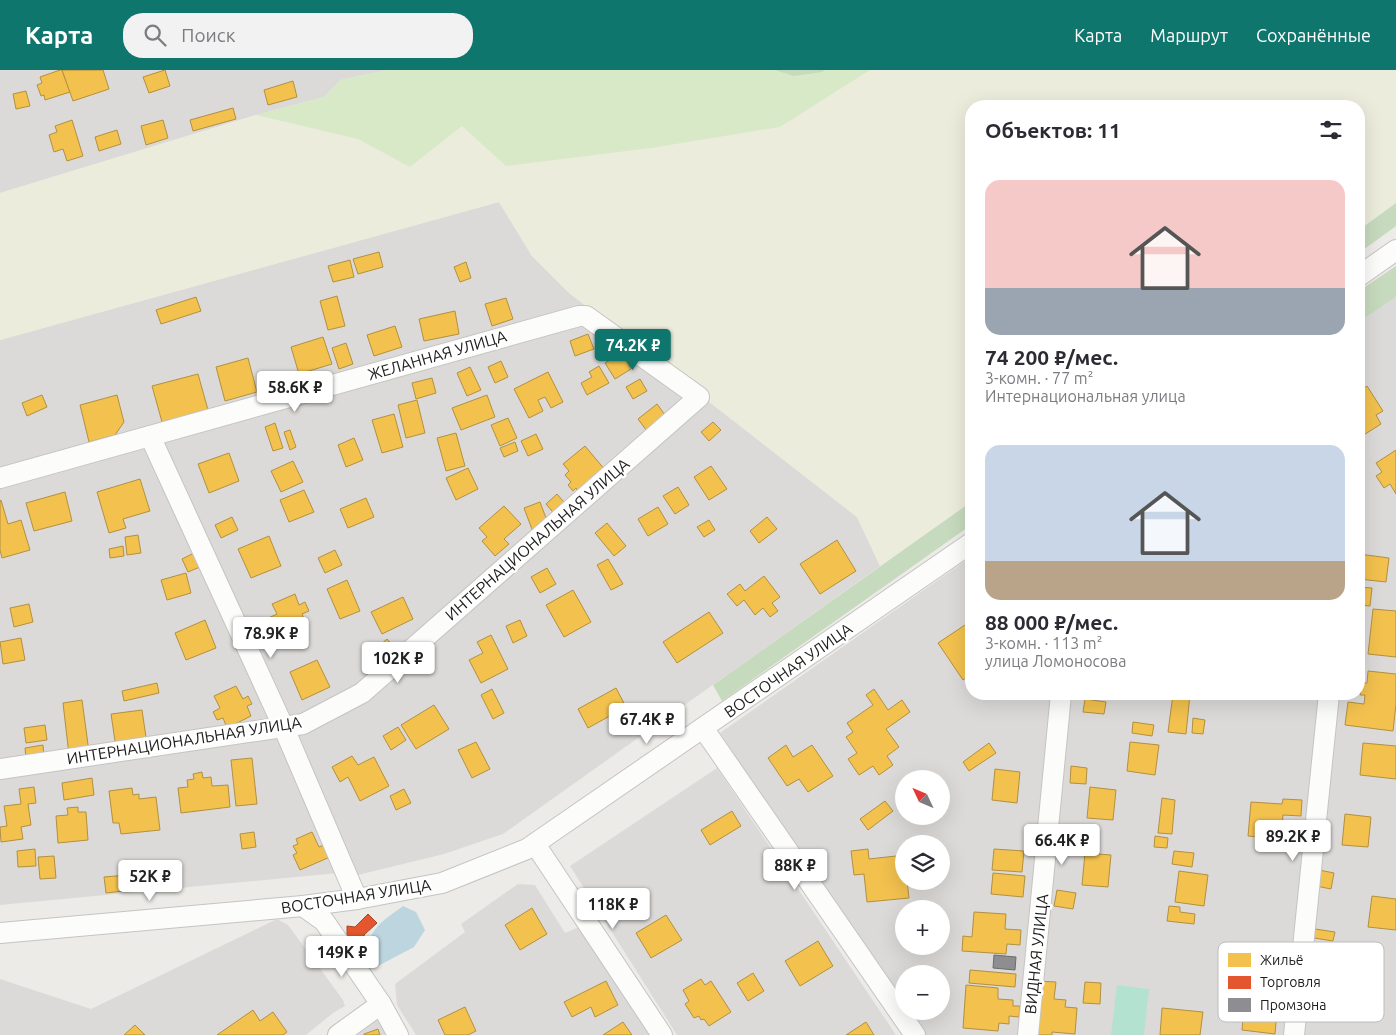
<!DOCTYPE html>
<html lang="ru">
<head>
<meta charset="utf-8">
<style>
  :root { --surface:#fff; --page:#f2f2f3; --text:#2b2b33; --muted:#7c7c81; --accent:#0f766e }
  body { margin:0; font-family:Ubuntu,sans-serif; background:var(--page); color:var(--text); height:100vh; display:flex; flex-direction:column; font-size:19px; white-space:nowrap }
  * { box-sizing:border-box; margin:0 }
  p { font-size:16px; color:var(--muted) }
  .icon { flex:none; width:28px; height:28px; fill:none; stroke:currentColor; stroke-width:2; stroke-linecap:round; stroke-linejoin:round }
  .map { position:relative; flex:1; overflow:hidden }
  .sheet { position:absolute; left:965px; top:30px; width:400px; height:600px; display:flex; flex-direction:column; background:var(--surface); border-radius:20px; box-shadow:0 5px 20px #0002 }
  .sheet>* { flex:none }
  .needle { width:32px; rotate:314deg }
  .tools { position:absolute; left:895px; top:700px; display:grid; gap:10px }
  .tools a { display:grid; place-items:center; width:55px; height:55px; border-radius:50%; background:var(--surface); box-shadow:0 5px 20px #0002; font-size:25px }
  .price { position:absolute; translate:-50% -42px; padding:0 11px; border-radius:5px; background:#fff; color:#222; font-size:16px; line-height:32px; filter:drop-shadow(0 1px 2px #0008) }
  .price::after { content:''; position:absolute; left:50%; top:30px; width:15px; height:11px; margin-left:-8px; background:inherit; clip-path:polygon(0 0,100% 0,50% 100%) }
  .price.current { background:var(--accent); color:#fff }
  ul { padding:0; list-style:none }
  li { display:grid; align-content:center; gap:10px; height:265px; padding:0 20px }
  li span { display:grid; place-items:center; height:155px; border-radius:15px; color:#555 }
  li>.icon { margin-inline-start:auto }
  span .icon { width:90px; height:90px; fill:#fffc; stroke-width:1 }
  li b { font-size:21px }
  h2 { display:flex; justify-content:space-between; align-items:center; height:60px; padding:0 20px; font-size:21px }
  header { display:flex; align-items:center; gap:30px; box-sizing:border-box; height:70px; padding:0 25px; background:var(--accent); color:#fff }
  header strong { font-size:24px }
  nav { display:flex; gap:28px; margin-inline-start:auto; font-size:18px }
  .search { width:350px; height:45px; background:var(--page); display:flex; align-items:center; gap:12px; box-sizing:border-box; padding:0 18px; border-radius:20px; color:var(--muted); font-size:19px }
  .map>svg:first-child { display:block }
  .residential { fill:#dcdad8; fill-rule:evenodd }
  .farmland { fill:#ebecdb }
  .grass { fill:#d8e9c7 }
  .forest { fill:#c6dabd }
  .pitch { fill:#b4e2d0 }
  .water { fill:#bcd5de }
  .homes { fill:#f2c14e; stroke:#b29040 }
  .shops { fill:#e4572e; stroke:#a94629 }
  .industry { fill:#8d8d92; stroke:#6c6c6f }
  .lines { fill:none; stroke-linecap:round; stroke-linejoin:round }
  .minor-casing { stroke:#c5c4c3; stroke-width:22 }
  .minor { stroke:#fcfcfb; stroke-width:20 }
  .labels { text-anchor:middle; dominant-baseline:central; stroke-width:5; stroke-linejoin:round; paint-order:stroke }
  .street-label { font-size:16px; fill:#1e1e1e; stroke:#fff }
  .key { fill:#fff; stroke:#bcbcbc; stroke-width:1 }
  .key-label { font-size:14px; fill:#1e1e1e }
</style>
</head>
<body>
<header>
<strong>Карта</strong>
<div class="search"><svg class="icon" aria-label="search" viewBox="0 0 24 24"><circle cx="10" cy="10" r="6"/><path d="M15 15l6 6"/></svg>Поиск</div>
<nav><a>Карта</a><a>Маршрут</a><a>Сохранённые</a></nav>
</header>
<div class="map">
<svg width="1396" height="965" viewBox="0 0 1396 965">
  <rect width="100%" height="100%" fill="#edebe7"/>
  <!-- residential -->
  <g class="residential">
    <path d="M0 0H387L341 10 324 27 256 45 0 123Z"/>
    <path d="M499 132 532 186 568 222 857 447 880 496 503 764 444 784 358 805 297 669 338 803 0 835V270Z"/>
    <path d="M1396 227V965H1298L1337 624H1359V252Z"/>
    <path d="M971 487V624H1058L1026 965H919L720 663ZM904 709H941V746H904ZM904 774H941V811H904ZM904 839H941V876H904ZM904 904H941V941H904Z"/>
    <path d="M1064 624H1322L1288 965H1030Z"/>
    <path d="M717 698 896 965H677L570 796Z"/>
    <path d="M518 814 535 815 565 863 581 856 654 965H416L397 935 395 914 465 862 461 854Z"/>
    <path d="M277 849 288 855 343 930 345 936 333 943 306 965H0V909L91 939Z"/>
    <path d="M377 950 382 954 388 965H351Z"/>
  </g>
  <!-- farmland -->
  <path class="farmland" d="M870 0H1396V133L1359 160V36H971V432L880 496 857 447 568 222 532 186 499 132 0 270V123L256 45 358 69 410 97 462 56 780 57Z"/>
  <!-- grass -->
  <path class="grass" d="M387 0H775L822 2 825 0H870L780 57 651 78 506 96 462 56 410 97 358 69 256 45 324 27 341 10Z"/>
  <!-- forest -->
  <g class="forest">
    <path d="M775 0H825L822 2 794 6Z"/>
    <path d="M1396 133V156L1359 183V160Z"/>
    <path d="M1396 196V227L1359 252V221Z"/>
    <path d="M971 432V455L722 631 713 615Z"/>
  </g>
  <!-- pitch -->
  <path class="pitch" d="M1117 915 1149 919 1144 965H1111Z"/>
  <!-- water -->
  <path class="water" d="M403 836 416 842 425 860 414 877 376 897C374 890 370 881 370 874 370 856 392 845 403 836Z"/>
  <!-- homes -->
  <g class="homes">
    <path d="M60 0H62L70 22 45 30 44 25 41 26 37 15 42 13 40 7Z"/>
    <path d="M62 0H103L109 19 73 31Z"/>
    <path d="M165 0 170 16 149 23 143 7Z"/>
    <path d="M293 11 297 27 268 35 264 20Z"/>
    <path d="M26 21 30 36 16 39 13 24Z"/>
    <path d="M233 38 236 49 193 61 190 50Z"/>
    <path d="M72 50 83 86 67 91 63 79 54 82 49 65 57 62 55 56Z"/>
    <path d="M163 50 168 68 146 75 141 56Z"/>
    <path d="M117 60 121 74 99 81 95 67Z"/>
    <path d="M379 182 383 197 358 204 353 189Z"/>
    <path d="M350 190 354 207 333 212 328 196Z"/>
    <path d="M466 192 471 208 460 212 454 197Z"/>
    <path d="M337 226 345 256 328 260 320 231Z"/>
    <path d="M196 227 201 241 161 254 156 240Z"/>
    <path d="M506 228 513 249 492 256 485 234Z"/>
    <path d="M455 241 459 264 424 271 419 249Z"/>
    <path d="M395 256 402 277 374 286 367 265Z"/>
    <path d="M588 264 594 279 575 286 570 271Z"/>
    <path d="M323 267 332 294 299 304 291 277Z"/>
    <path d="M346 273 353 294 339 299 332 278Z"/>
    <path d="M622 283 631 299 615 309 605 293Z"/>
    <path d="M248 288 257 322 225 331 216 297Z"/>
    <path d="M501 291 508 307 495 313 488 297Z"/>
    <path d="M599 296 609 313 587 325 581 313 592 307 589 302Z"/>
    <path d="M470 297 481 320 467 326 457 303Z"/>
    <path d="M548 302 563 332 551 338 545 327 538 330 543 341 529 348 514 319Z"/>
    <path d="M198 304 208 340 162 352 152 316Z"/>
    <path d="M432 308 436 323 416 329 412 313Z"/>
    <path d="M640 309 647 321 633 329 626 317Z"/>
    <path d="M1367 316 1383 341 1376 345 1381 354 1359 368V322Z"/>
    <path d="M42 325 47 337 27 346 22 333Z"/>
    <path d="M117 325 124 352 115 365 89 372 80 335Z"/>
    <path d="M487 325 495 347 461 360 452 338Z"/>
    <path d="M417 330 425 363 406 368 398 335Z"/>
    <path d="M657 334 668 349 649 364 638 349Z"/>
    <path d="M394 344 403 377 382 383 372 350Z"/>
    <path d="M508 348 517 368 500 376 491 355Z"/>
    <path d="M713 352 721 360 709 371 701 362Z"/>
    <path d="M275 353 283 378 273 381 265 357Z"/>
    <path d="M290 360 296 377 290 380 284 362Z"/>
    <path d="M456 363 465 396 446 401 437 368Z"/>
    <path d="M536 364 543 379 528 386 521 371Z"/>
    <path d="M354 368 363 390 346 397 338 375Z"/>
    <path d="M515 372 518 381 504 387 500 378Z"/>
    <path d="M585 376 606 401 579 423 576 418 573 421 568 415 571 412 565 405 569 401 563 394Z"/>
    <path d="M1396 380V424L1390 414 1384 418 1376 406 1382 402 1376 393Z"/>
    <path d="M229 383 239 411 209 423 198 394Z"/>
    <path d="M293 391 303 412 281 422 271 401Z"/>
    <path d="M711 396 727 419 709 430 694 407Z"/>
    <path d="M468 398 478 419 456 430 446 408Z"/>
    <path d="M140 409 150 441 123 449 126 458 109 463 97 422Z"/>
    <path d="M678 417 689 435 675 444 663 426Z"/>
    <path d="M304 420 314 442 289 452 280 430Z"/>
    <path d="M65 422 72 451 34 461 26 433Z"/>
    <path d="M557 424 569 438 557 447 546 434Z"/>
    <path d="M366 428 374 447 348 458 340 439Z"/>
    <path d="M1 430 8 454 21 450 30 480 2 488 0 480V431Z"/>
    <path d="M540 432 549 456 533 462 524 438Z"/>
    <path d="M504 436 521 454 504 469 509 474 495 486 482 471 487 467 479 458Z"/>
    <path d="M658 437 668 454 648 466 638 449Z"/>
    <path d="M232 447 238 460 221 468 215 455Z"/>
    <path d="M767 447 777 459 759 473 750 461Z"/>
    <path d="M709 450 715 460 704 467 697 457Z"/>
    <path d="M607 453 626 476 614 486 595 463Z"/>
    <path d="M138 465 141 483 127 485 125 467Z"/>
    <path d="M269 466 281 496 251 508 238 479Z"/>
    <path d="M837 470 856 501 820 524 800 494Z"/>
    <path d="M123 476 124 486 110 488 109 479Z"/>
    <path d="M335 480 342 495 325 503 318 488Z"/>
    <path d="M194 483 200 497 188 502 182 489Z"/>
    <path d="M1359 484 1389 488 1386 512 1359 509Z"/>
    <path d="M608 489 623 514 611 520 597 495Z"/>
    <path d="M547 498 556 514 540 523 531 507Z"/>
    <path d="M186 503 191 523 167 530 161 510Z"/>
    <path d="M764 506 780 527 772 533 778 541 770 547 763 538 755 545 744 530 737 536 727 524 740 514 745 521Z"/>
    <path d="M347 510 360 541 340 549 327 519Z"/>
    <path d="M1359 517 1372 518 1370 536 1359 535Z"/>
    <path d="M573 520 591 552 564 567 546 535Z"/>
    <path d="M295 524 299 535 305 532 309 541 302 544 305 552 280 563 278 558 267 562 262 551 277 544 272 534Z"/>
    <path d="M403 527 413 549 382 564 371 542Z"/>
    <path d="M29 534 33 552 14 557 10 538Z"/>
    <path d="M1373 539 1396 541V587L1368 584Z"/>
    <path d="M709 542 723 563 677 593 663 572Z"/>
    <path d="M205 550 216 578 186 590 175 563Z"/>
    <path d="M520 550 527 566 513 573 506 556Z"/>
    <path d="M968 553 971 557V604L963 610 938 573Z"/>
    <path d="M491 565 508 599 481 613 469 590 483 583 477 572Z"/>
    <path d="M21 568 25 590 3 594 0 572Z"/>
    <path d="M387 569 401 586 391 594 378 577Z"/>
    <path d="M317 590 330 617 302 630 290 602Z"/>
    <path d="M1368 601 1396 604V634L1393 661 1345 655 1348 632 1364 634 1365 625H1360L1362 613H1367Z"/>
    <path d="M157 613 159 623 124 631 122 621Z"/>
    <path d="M236 616 243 629 248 626 252 634 247 636 251 646 227 658 223 648 217 650 213 642 220 638 214 626Z"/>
    <path d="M616 618 626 637 588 658 578 639Z"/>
    <path d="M492 619 504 643 493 649 481 625Z"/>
    <path d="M874 619 888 640 902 630 910 642 886 659 899 677 887 686 893 695 879 705 873 696 859 705 848 689 857 683 846 667 853 662 847 653 873 635 866 625Z"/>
    <path d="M1173 624H1190L1186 664 1168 662Z"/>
    <path d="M1085 629 1106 632 1104 644 1083 642Z"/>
    <path d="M82 630 89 682 69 685 63 633Z"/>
    <path d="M434 635 449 659 416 679 401 655Z"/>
    <path d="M142 640 147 674 116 678 111 644Z"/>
    <path d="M1193 648 1205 650 1203 664 1192 663Z"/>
    <path d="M1133 652 1154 655 1152 666 1132 663Z"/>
    <path d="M45 655 47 670 26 673 24 658Z"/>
    <path d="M398 657 406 670 391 680 383 666Z"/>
    <path d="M476 672 490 699 472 708 458 680Z"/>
    <path d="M1130 672 1159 675 1155 705 1127 701Z"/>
    <path d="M989 673 996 683 969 701 963 692Z"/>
    <path d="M1363 673 1396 676V709L1360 705Z"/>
    <path d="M43 675 44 686 26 689 25 678Z"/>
    <path d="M786 675 793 687 812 675 833 706 808 722 799 709 787 716 768 688Z"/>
    <path d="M352 686 358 695 374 687 389 716 360 731 348 707 340 712 332 697Z"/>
    <path d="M252 688 257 734 236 736 231 690Z"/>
    <path d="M1071 696 1087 698 1086 714 1070 713Z"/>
    <path d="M995 699 1020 702 1017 733 992 730Z"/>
    <path d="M202 702 203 708 211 707 212 716 228 715 230 737 181 743 178 718 188 717 187 710 194 709 193 704Z"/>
    <path d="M92 708 94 725 64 730 62 713Z"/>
    <path d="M34 717 36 733 28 734 31 755 21 757 23 769 1 772 0 757 7 756 4 736 21 734 19 719Z"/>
    <path d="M1090 717 1116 720 1113 750 1087 748Z"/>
    <path d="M132 718 133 725 139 724V729L156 727 160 760 121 764 119 753H113L109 721Z"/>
    <path d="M404 719 411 733 396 740 390 726Z"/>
    <path d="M1162 728 1175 730 1172 764 1158 763Z"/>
    <path d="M1283 729 1302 730 1301 746 1283 745 1281 769 1248 766 1251 732 1282 734Z"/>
    <path d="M885 731 893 741 868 760 860 749Z"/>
    <path d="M78 737V742H86L88 770 58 773 56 746 68 745 67 738Z"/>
    <path d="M732 741 741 756 710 775 701 760Z"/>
    <path d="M1345 744 1371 747 1368 777 1342 775Z"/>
    <path d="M254 762 256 777 242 779 240 764Z"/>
    <path d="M312 762 319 777 324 775 330 787 300 800 293 785 297 783 293 776 298 774 296 769Z"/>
    <path d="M1155 766 1168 768 1167 778 1154 777Z"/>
    <path d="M35 779 36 796 18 797 17 781Z"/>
    <path d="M868 779 869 789 896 786 897 795 904 794V811H907L909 828 867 832 864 804 854 805 851 781Z"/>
    <path d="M994 779 1024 781 1022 802 992 800Z"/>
    <path d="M1174 781 1194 783 1192 797 1172 794Z"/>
    <path d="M1085 783 1111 785 1108 817 1082 815Z"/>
    <path d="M54 786 56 808 40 809 38 787Z"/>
    <path d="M1319 800 1334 803 1331 819 1316 816Z"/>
    <path d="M1179 801 1208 805 1204 836 1175 832Z"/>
    <path d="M150 803 151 818 106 823 104 807Z"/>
    <path d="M993 803 1025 806 1023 827 991 824Z"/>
    <path d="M1057 820 1076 823 1073 839 1054 836Z"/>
    <path d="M1372 826 1396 829V860L1368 857Z"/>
    <path d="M1169 836 1180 837V842L1195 844 1194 854 1167 851Z"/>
    <path d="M532 838 547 864 520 880 505 855Z"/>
    <path d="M974 842 1006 844 1005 859 1021 860 1020 875 1007 874 1006 884 962 881 963 866 972 867Z"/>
    <path d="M666 845 682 870 651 888 636 863Z"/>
    <path d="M1315 859 1335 862 1333 871 1314 868Z"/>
    <path d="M818 871 833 896 800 916 785 891Z"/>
    <path d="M970 900 1016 904 1015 917 969 913Z"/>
    <path d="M753 903 764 921 748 931 737 913Z"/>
    <path d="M701 909 705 915 711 911 731 942 709 956 704 949 701 950 699 946 694 948 685 934 689 931 683 920Z"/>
    <path d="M606 911 618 935 595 947 591 937 572 947 564 932Z"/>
    <path d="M1037 911 1056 912 1054 929 1066 930 1065 937 1077 938 1075 964 1052 962V965H1032Z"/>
    <path d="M1085 912 1101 913 1100 934 1083 933Z"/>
    <path d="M966 915 998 918V929L1013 930V936H1020L1019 947 1009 946V954L999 953 998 961 963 958Z"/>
    <path d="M1244 936 1277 940 1275 964 1242 960Z"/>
    <path d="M465 937 476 961 468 965H445L438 950Z"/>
    <path d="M1162 938 1203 942 1200 965H1160Z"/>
    <path d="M253 940 260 951 273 942 287 962 283 965H217Z"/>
    <path d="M623 952 632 965H603Z"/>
    <path d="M866 952 874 965H846Z"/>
    <path d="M135 955 145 965H124Z"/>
    <path d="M378 959 380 965H364V964Z"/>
  </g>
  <!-- shops -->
  <path class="shops" d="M368 844 377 853 364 865 368 885 356 887 352 868H347V856L355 857Z"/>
  <!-- industry -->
  <path class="industry" d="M994 885 1016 887 1015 900 993 898Z"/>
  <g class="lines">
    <!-- minor casing -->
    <g class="minor-casing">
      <g id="minor">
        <path d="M1359 206 1396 180"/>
        <path d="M150 366 283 656 357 829"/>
        <path d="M0 408 579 246H586L699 327 362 623 303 654 0 699"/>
        <path d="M703 658 915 965"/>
        <path d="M535 774 662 965"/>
        <path d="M303 836 324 851 381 934 398 965"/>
        <path d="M0 863 303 836 357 829 442 813 527 779 971 473"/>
        <path d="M338 965 381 934"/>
        <path d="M1028 965 1061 624"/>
        <path d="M1294 965 1329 624"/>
      </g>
    </g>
    <!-- minor -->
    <use href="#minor" class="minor"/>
  </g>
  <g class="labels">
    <!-- street labels -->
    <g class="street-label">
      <text transform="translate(437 285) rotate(-16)">ЖЕЛАННАЯ УЛИЦА</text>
      <text transform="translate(537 469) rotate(-41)">ИНТЕРНАЦИОНАЛЬНАЯ УЛИЦА</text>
      <text transform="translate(788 600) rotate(-35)">ВОСТОЧНАЯ УЛИЦА</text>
      <text transform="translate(184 670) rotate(-9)">ИНТЕРНАЦИОНАЛЬНАЯ УЛИЦА</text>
      <text transform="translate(356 826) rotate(-9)">ВОСТОЧНАЯ УЛИЦА</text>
      <text transform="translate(1036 884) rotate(-84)">ВИДНАЯ УЛИЦА</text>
    </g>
  </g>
  <!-- legend -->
  <rect x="1218" y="872" width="166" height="80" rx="8" class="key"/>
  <rect x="1228" y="883" width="23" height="14" fill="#f2c14e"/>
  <rect x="1228" y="906" width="23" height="13" fill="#e4572e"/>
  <rect x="1228" y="928" width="23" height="14" fill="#8d8d92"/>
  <g class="key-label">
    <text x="1260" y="895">Жильё</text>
    <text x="1260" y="917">Торговля</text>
    <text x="1260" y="940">Промзона</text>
  </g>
</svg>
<div class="tools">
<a><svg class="needle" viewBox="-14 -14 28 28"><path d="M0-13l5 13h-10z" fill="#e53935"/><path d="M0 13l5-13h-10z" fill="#7c7c81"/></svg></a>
<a><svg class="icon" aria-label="layers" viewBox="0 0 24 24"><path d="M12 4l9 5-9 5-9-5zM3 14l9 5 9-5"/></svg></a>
<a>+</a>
<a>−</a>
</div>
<b class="price current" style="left:633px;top:301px">74.2K ₽</b>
<b class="price" style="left:295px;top:343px">58.6K ₽</b>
<b class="price" style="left:271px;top:589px">78.9K ₽</b>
<b class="price" style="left:398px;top:614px">102K ₽</b>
<b class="price" style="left:647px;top:675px">67.4K ₽</b>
<b class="price" style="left:1293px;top:792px">89.2K ₽</b>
<b class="price" style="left:1062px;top:796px">66.4K ₽</b>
<b class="price" style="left:795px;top:821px">88K ₽</b>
<b class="price" style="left:150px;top:832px">52K ₽</b>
<b class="price" style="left:613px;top:860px">118K ₽</b>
<b class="price" style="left:342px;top:908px">149K ₽</b>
<section class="sheet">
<h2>Объектов: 11<svg class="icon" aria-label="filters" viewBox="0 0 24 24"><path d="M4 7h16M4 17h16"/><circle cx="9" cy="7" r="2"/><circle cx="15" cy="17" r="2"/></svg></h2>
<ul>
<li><span style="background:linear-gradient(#f6c9c9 70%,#9aa5b1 0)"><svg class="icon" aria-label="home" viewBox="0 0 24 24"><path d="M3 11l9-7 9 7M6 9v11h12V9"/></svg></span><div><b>74 200 ₽/мес.</b><p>3-комн. · 77 m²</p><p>Интернациональная улица</p></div></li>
<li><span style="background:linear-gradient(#c9d6e8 75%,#b9a48a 0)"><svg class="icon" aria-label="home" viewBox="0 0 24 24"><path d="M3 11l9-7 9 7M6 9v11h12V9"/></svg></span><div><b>88 000 ₽/мес.</b><p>3-комн. · 113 m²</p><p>улица Ломоносова</p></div></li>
</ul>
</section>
</div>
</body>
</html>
